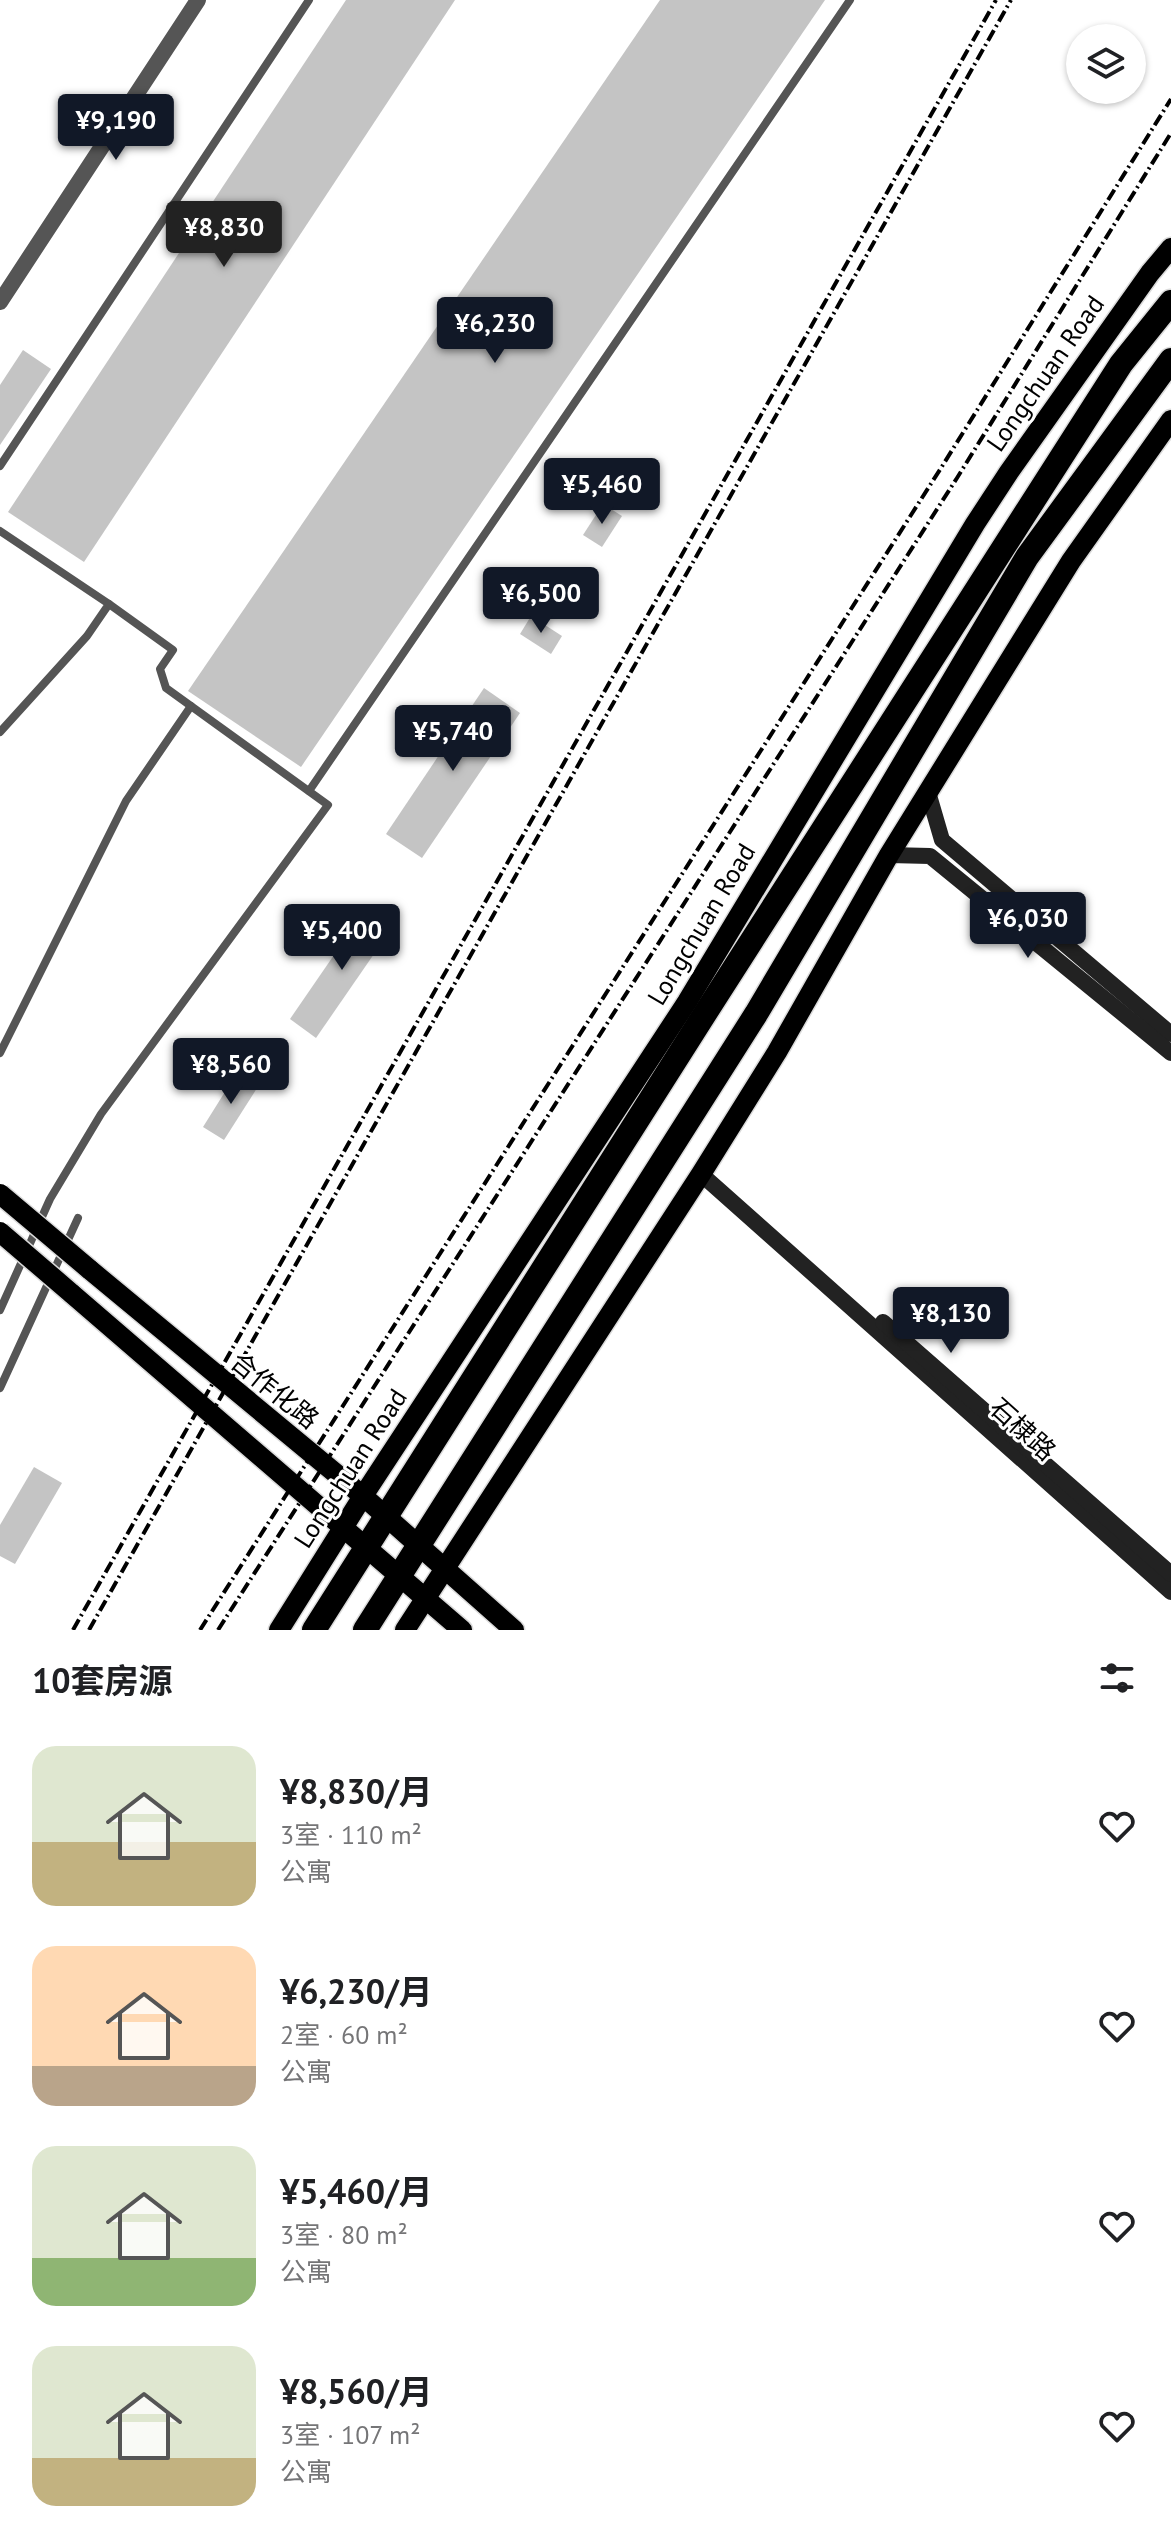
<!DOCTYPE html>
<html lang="zh">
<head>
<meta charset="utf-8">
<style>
  :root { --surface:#fff; --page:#f2f2f2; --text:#202124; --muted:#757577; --accent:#111827 }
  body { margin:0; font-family:"PT Sans","Noto Sans SC",sans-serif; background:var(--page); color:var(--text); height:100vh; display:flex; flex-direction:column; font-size:30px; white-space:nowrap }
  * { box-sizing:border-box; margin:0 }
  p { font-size:26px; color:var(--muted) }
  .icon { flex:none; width:44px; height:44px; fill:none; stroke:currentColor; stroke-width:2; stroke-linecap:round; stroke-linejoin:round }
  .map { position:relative; height:1630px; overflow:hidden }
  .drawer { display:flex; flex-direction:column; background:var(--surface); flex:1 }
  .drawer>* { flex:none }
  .buttons { position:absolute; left:1066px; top:24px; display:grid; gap:16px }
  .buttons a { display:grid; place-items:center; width:80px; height:80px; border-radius:50%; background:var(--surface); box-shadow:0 2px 6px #0004; font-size:40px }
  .price { position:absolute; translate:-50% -68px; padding:0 18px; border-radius:8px; background:var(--accent); color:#fff; font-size:26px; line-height:52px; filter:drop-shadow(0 2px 4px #0008) }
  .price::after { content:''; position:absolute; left:50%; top:48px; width:24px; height:18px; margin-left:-12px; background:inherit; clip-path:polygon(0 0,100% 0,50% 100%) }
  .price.on { background:#222; color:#fff }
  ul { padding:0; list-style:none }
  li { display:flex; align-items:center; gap:24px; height:200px; padding:0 32px }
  li span { display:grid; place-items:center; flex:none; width:224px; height:160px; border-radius:24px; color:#555 }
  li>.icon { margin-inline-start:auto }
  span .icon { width:96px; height:96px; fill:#fffc; stroke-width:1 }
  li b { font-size:34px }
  h2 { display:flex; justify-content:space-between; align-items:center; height:96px; padding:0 32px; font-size:34px }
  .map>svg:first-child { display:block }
  .building { fill:#c4c4c4 }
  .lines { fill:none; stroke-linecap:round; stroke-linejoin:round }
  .primary-casing { stroke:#dbdbdb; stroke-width:23 }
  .highway-casing { stroke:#dbdbdb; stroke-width:27 }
  .lane { stroke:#555; stroke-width:8 }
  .street { stroke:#555; stroke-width:16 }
  .secondary { stroke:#222; stroke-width:16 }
  .primary { stroke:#000; stroke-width:20 }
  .highway { stroke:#000; stroke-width:24 }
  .rail { stroke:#000; stroke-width:4; stroke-dasharray:12 4 2 4; stroke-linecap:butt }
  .primary-bridge-casing { stroke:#dbdbdb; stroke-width:23; stroke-linecap:butt }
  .primary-bridge { stroke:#000; stroke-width:20 }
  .labels { text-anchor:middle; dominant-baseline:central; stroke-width:6; stroke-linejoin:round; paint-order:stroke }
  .street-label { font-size:26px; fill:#000; stroke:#fff }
</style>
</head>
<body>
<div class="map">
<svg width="1171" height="1630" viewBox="0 0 1171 1630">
  <rect width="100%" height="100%" fill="#fff"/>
  <!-- building -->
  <g class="building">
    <path d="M346 0H455L84 562 8 512Z"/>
    <path d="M660 0H825L301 767 188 691Z"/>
    <path d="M23 350 51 369 0 445V385Z"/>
    <path d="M603 504 622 516 602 547 583 535Z"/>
    <path d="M531 616 562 636 551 654 520 634Z"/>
    <path d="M484 688 520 713 422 858 386 834Z"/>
    <path d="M367 907 394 925 316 1038 290 1019Z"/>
    <path d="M238 1071 259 1085 224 1140 203 1127Z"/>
    <path d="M34 1467 62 1483 15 1564 0 1556V1525Z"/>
  </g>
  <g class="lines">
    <!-- primary casing -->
    <g class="primary-casing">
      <g id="primary">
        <path d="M89 1269 363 1496 514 1630"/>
        <path d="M71 1293 462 1630"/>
        <path d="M279 1630 363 1496 687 1002 975 524 1009 472 1150 273 1171 248"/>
        <path d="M405 1630 701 1174 777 1052 889 855 1071 561 1171 420"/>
      </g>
    </g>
    <!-- highway casing -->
    <g class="highway-casing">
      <g id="highway">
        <path d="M314 1630 699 1023 1121 364 1171 302"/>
        <path d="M365 1630 756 1014 1027 557 1171 360"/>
      </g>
    </g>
    <!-- lane -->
    <g class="lane">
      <path d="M0 466 309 0"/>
      <path d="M0 531 109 604 87 636 0 732"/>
      <path d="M309 791 850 0"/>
      <path d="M0 1053 126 801 191 706"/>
      <path d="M0 1310 50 1199 101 1114 328 805 166 688 160 669 173 650 109 604"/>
      <path d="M0 1388 78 1218"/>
    </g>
    <!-- street -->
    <path class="street" d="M0 302 198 0"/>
    <!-- secondary -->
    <g class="secondary">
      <path d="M928 792 942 840 1171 1034"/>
      <path d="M889 855 930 856 1171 1053"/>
      <path d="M701 1174 1171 1592"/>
      <path d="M883 1322 1171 1574"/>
    </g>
    <!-- primary -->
    <use href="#primary" class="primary"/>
    <!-- highway -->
    <use href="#highway" class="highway"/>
    <!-- rail -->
    <g class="rail">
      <path d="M73 1630 996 0"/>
      <path d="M89 1630 1011 0"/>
      <path d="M200 1630 941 468 1171 99"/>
      <path d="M218 1630 957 478 1171 133"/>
    </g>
    <!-- primary-bridge casing -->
    <g class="primary-bridge-casing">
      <g id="primary-bridge">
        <path d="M0 1194 89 1269"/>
        <path d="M0 1232 71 1293"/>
      </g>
    </g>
    <!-- primary-bridge -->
    <use href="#primary-bridge" class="primary-bridge"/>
  </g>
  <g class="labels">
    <!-- street labels -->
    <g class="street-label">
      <text transform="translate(1045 373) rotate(-55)">Longchuan Road</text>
      <text transform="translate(701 924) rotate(-59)">Longchuan Road</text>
      <text transform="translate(275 1390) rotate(39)">合作化路</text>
      <text transform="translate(1023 1429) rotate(42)">石棣路</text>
      <text transform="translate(350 1468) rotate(-57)">Longchuan Road</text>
    </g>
  </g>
</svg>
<div class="buttons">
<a><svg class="icon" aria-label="layers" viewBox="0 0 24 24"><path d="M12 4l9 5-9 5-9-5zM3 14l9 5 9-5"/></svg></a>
</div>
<b class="price" style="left:116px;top:162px">¥9,190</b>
<b class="price on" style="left:224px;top:269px">¥8,830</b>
<b class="price" style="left:495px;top:365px">¥6,230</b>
<b class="price" style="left:602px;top:526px">¥5,460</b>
<b class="price" style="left:541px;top:635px">¥6,500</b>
<b class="price" style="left:453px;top:773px">¥5,740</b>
<b class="price" style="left:1028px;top:960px">¥6,030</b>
<b class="price" style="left:342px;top:972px">¥5,400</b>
<b class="price" style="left:231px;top:1106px">¥8,560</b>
<b class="price" style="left:951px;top:1355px">¥8,130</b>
</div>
<section class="drawer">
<h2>10套房源<svg class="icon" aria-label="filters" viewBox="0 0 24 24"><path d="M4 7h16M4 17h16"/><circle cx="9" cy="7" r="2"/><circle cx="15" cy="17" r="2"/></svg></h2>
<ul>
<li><span style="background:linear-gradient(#dfe7d0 60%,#c2b280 0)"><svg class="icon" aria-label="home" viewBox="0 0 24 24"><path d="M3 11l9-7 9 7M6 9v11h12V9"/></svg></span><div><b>¥8,830/月</b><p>3室 · 110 m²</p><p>公寓</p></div><svg class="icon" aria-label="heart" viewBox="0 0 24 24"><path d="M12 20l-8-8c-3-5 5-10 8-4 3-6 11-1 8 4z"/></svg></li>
<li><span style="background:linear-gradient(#ffd9b3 75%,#b9a48a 0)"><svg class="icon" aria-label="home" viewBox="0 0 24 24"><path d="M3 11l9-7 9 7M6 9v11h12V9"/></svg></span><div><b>¥6,230/月</b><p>2室 · 60 m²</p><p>公寓</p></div><svg class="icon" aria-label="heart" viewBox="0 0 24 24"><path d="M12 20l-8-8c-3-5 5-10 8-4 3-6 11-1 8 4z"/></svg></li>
<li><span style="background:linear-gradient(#dfe7d0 70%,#8fb573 0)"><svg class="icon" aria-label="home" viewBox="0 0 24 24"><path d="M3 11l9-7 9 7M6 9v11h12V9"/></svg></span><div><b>¥5,460/月</b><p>3室 · 80 m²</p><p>公寓</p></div><svg class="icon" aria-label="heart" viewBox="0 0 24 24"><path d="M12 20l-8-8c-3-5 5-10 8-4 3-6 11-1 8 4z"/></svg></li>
<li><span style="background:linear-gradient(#dfe7d0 70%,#c2b280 0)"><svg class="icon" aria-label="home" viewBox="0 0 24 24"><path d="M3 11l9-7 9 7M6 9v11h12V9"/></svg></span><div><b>¥8,560/月</b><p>3室 · 107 m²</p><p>公寓</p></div><svg class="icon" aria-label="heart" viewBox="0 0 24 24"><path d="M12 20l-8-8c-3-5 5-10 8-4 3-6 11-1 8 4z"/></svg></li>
</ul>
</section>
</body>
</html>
